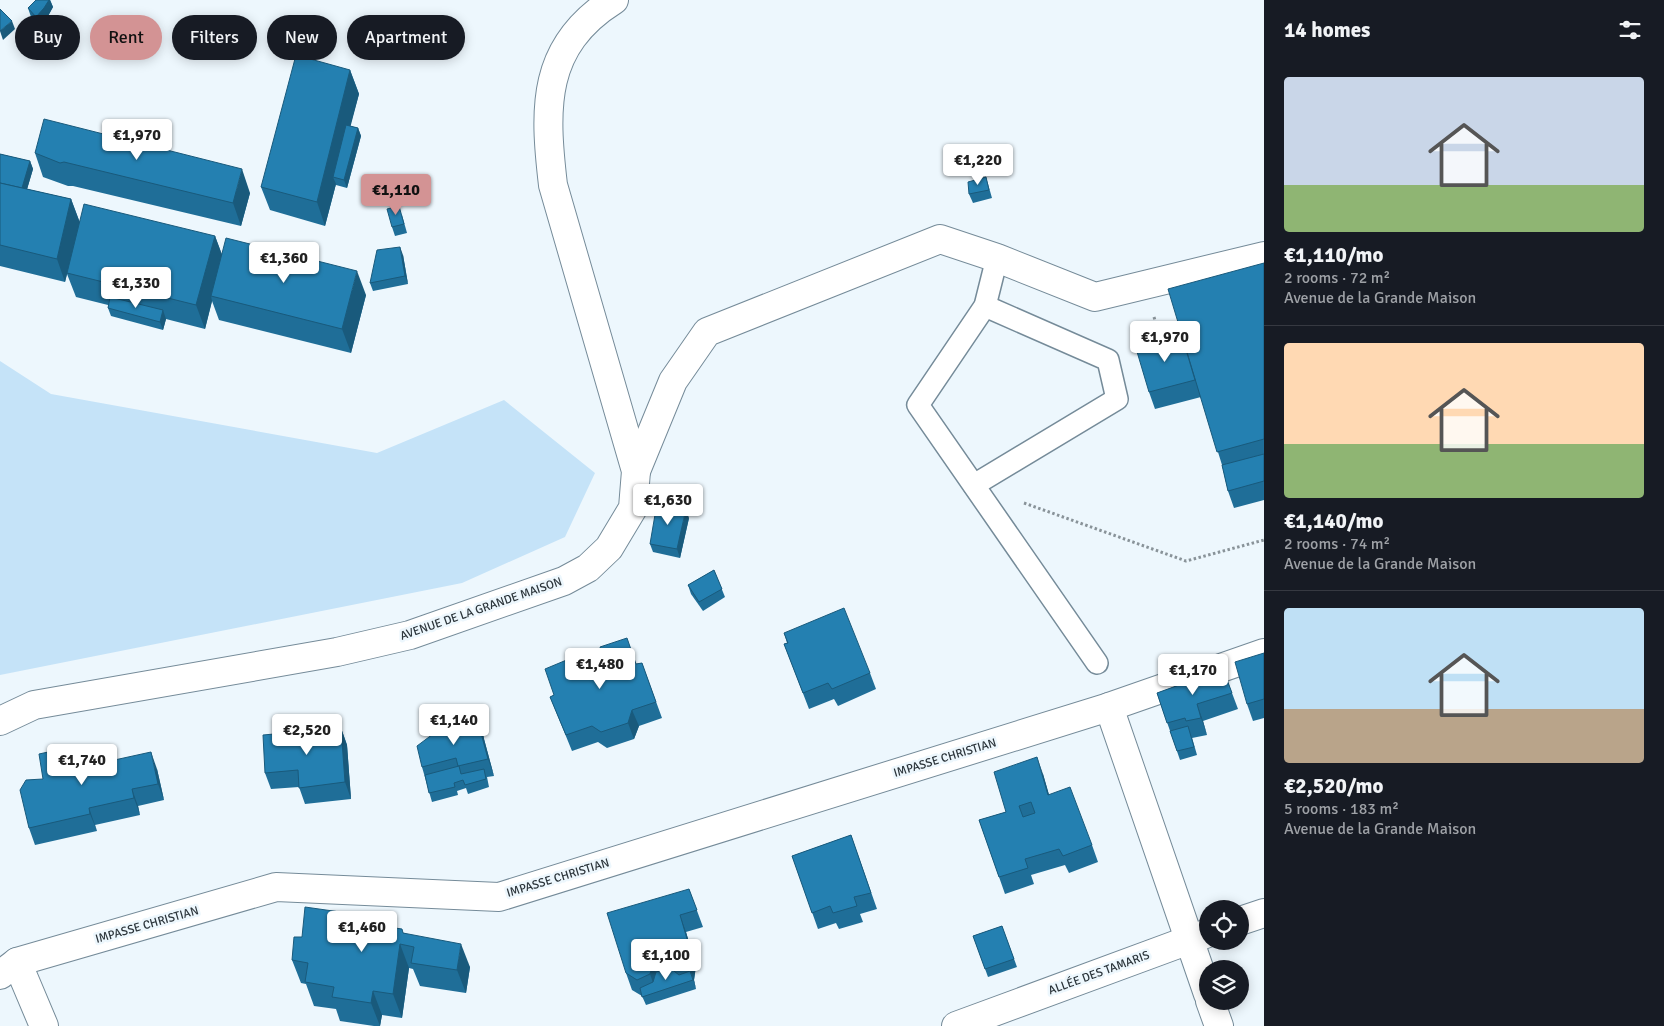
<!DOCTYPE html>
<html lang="en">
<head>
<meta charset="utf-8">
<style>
  :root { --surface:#171b24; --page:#20242c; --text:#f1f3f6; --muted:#9ea1a6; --line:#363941; --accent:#d39394 }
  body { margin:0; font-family:Signika,sans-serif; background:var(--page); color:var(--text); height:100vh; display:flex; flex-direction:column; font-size:19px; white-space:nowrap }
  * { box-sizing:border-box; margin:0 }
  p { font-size:16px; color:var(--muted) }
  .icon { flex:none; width:28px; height:28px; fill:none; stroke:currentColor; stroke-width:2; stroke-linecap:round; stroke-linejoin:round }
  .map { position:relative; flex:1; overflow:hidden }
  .drawer { display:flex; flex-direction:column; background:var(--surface); width:400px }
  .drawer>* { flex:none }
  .hud { position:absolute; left:15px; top:15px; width:475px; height:45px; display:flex; gap:10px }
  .fabs { position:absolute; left:1199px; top:900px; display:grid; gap:10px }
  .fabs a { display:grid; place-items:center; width:50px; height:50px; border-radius:50%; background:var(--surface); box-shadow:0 2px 12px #0003; font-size:25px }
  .price { position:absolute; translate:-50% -42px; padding:0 11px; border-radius:5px; background:#fff; color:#222; font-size:16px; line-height:32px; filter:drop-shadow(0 1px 2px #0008) }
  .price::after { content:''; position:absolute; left:50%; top:30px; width:15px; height:11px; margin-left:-8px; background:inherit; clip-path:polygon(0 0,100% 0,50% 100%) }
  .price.active { background:var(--accent); color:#111 }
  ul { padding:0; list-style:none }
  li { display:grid; align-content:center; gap:10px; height:265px; padding:0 20px }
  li+li { border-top:1px solid var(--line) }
  li span { display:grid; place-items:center; height:155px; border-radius:5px; color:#555 }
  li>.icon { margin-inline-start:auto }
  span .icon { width:90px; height:90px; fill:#fffc; stroke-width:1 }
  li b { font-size:21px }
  h2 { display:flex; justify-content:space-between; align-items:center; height:60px; padding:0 20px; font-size:21px }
  .pill { padding:0 18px; border-radius:22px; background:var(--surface); box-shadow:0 2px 12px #0003; font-size:18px; line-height:45px }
  .pill.active { background:var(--accent); color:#111 }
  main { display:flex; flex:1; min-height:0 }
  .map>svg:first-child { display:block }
  .green { fill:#c5e3f8 }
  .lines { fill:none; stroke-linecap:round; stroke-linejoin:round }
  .lane-casing { stroke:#758b99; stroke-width:24 }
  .street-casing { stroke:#758b99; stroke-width:30 }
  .path { stroke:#899399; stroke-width:3; stroke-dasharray:2.5 2.5; stroke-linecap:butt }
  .lane { stroke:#fff; stroke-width:21 }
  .street { stroke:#fff; stroke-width:28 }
  .wall { fill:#1f6e98 }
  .shaded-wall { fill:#195a7c }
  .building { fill:#2480b1; stroke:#195a7c; fill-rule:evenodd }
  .labels { text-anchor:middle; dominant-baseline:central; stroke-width:5; stroke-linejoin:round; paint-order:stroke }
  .street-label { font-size:12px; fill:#2b343a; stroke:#edf7fd }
</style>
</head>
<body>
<main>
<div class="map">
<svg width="1264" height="1026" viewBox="0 0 1264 1026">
  <rect width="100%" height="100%" fill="#edf7fd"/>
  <!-- green -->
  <path class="green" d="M0 361 51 394 377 453 504 400 595 473 565 537 462 583 0 675Z"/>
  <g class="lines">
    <!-- lane casing -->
    <g class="lane-casing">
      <g id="lane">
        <path d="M997 258 985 306 918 405 1097 663"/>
        <path d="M974 485 1117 399 1108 360 985 306"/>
      </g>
    </g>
    <!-- street casing -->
    <g class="street-casing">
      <g id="street">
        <path d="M636 471 673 381 707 332 940 239 997 258 1095 297 1264 256"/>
        <path d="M1109 707 1208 994"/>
        <path d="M0 721 34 705 337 652 410 635 564 581 588 568 609 548 633 508 636 471 553 185C544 108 541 46 614 0"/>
        <path d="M1240 921 1264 913"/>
        <path d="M17 962 44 1026"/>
        <path d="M0 975 17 962 276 887 499 897 1109 707 1264 653"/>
        <path d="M1210 1001 1219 1026"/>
        <path d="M956 1026 1208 933"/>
      </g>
    </g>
    <!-- path -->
    <g class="path">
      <path d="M1154 317 1161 340"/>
      <path d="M1024 503 1186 561 1264 540"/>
    </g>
    <!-- lane -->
    <use href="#lane" class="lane"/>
    <!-- street -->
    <use href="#street" class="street"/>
  </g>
  <!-- wall -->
  <g class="wall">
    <path d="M36 0H50L53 7 48 16 39 25 31 17 28 8Z"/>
    <path d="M350 70 359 94 350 126 358 128 361 136 347 188 336 185V184L325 226 270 210 261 187Z"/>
    <path d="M35 153 250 193 241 226 73 186H68L43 177Z"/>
    <path d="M0 154 30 161 33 169 27 189 71 199 80 223 215 236 222 255 366 295 351 353 219 320 212 301 205 329 166 319 163 330 111 316 108 308V305L76 297 67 274 65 282 0 266Z"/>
    <path d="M986 177 992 198 973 203 969 194Z"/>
    <path d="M402 215 407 233 395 236 392 227Z"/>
    <path d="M403 255 408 284 373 291 370 283Z"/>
    <path d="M1264 263V500L1234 508 1228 491 1222 465 1201 397 1155 409 1149 392 1181 333Z"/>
    <path d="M689 518 680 558 653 552 650 544Z"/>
    <path d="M714 570 725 597 703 611 691 594 688 585Z"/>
    <path d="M784 633 870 673 876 689 838 706 834 699 809 709 784 644 787 643Z"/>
    <path d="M1264 653V718L1253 721 1247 704Z"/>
    <path d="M642 663 662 718 639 726 634 739 607 748 598 742 572 751 550 697 554 695 572 666 636 664Z"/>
    <path d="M1223 669 1238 709 1203 721 1207 735 1192 738 1191 734 1197 755 1180 760 1157 693Z"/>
    <path d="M478 714 481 723 484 739 494 776 487 777 489 787 468 794 466 788 457 791 458 795 432 802 422 767 444 728Z"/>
    <path d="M341 728 347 745 351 799 305 804 299 787 271 789 265 773Z"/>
    <path d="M79 768 157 769 164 800 138 806 140 815 95 825 97 831 35 845 29 828 43 779Z"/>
    <path d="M1043 774 1049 795 1092 845 1098 862 1069 873 1065 865 1031 875 1034 884 1005 894 979 820 1006 812Z"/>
    <path d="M851 835 877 909 860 914 863 922 839 929 836 923 818 929 792 856Z"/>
    <path d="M689 889 703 927 686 932 696 966 694 980 696 989 646 1005 642 996 632 990 626 973Z"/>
    <path d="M368 916 371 925 404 933 470 967 466 993 420 986 413 969 409 968 402 1018 382 1015 380 1026H374L340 1021 336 1009 314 1006 306 984 301 983 292 960 302 937Z"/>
    <path d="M1002 926 1017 967 988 977 973 936Z"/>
  </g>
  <!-- shaded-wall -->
  <g class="shaded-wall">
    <path d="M49 0H50L53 7 48 16 39 25 36 17Z"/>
    <path d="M12 21 15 29 3 40 0 31Z"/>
    <path d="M350 70 359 94 337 178 333 177 336 184 325 226 317 202Z"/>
    <path d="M358 128 361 136 347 188 344 180Z"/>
    <path d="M30 161 33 169 21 210 18 201Z"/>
    <path d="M242 169 250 193 241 226 233 203Z"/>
    <path d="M71 199 80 223 65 282 57 259Z"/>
    <path d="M215 236 224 260 211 296 212 301 205 329 196 305Z"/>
    <path d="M400 247 403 255 408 284 405 276Z"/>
    <path d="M357 271 366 295 351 353 342 329Z"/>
    <path d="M163 310 166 319 163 330 160 322Z"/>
    <path d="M686 509 689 518 680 558 677 549Z"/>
    <path d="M1197 704 1203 721 1207 735 1201 718Z"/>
    <path d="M632 710 639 726 634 739 628 723Z"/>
    <path d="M478 714 481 723 484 739 494 776 488 759 478 722Z"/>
    <path d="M341 728 347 745 351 799 345 782Z"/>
    <path d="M151 752 157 769 164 800 158 784Z"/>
    <path d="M1037 757 1043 774 1054 812 1048 795Z"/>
    <path d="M132 789 138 806 140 815 134 798Z"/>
    <path d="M89 808 95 825 97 831 90 814Z"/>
    <path d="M680 915 686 932 696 966 694 980 696 989 688 963Z"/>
    <path d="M368 916 376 940 368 924Z"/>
    <path d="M400 944 409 968 402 1018 393 994Z"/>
    <path d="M461 944 470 967 466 993 457 970Z"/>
    <path d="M653 964 659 981 656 991 650 974Z"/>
    <path d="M373 991 382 1015 380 1026 371 1003Z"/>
  </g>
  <!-- building -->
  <g class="building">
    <path d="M36 0H49L44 8 36 17 28 8Z"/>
    <path d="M0 9 12 21 0 31Z"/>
    <path d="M296 55 350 70 317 202 261 187Z"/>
    <path d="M44 119 242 169 233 203 64 162 60 163 35 153Z"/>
    <path d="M346 125 358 128 344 180 333 177Z"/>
    <path d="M0 154 30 161 22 188 0 183Z"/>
    <path d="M986 177 989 190 969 194 968 182Z"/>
    <path d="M0 183 71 199 57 259 0 245Z"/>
    <path d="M84 204 215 236 196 305 67 273Z"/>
    <path d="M399 206 404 224 392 227 387 209Z"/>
    <path d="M226 238 357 271 342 329 211 296Z"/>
    <path d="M400 247 405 276 370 283 377 250Z"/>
    <path d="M1264 263V439L1217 452 1168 289Z"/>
    <path d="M110 297 163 310 160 322 108 308Z"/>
    <path d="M1181 333 1195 380 1149 392 1135 345Z"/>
    <path d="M1264 454V481L1228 491 1222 465Z"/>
    <path d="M657 503 686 509 677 549 650 544Z"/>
    <path d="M714 570 722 589 699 602 688 585Z"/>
    <path d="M844 608 870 673 832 689 828 683 803 693 784 644 788 643 784 633Z"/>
    <path d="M627 638 636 664 642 663 656 702 632 710 628 723 601 732 592 726 566 735 550 697 554 695 545 669 569 659 572 666 603 657 600 647Z"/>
    <path d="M1264 653V699L1247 704 1235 662Z"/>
    <path d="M1223 669 1232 693 1197 704 1201 718 1186 721 1185 718 1167 723 1157 693Z"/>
    <path d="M478 714 481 730 478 722 444 728 443 721Z"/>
    <path d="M478 722 488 759 458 766 456 758 422 767 417 746 441 728Z"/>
    <path d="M1188 726 1194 747 1177 751 1170 731Z"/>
    <path d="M341 728 345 782 299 788 298 770 265 773 263 735Z"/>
    <path d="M71 747 78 768 151 752 158 784 132 789 134 798 89 808 90 814 29 828 20 790 26 780 43 779 39 754Z"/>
    <path d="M1037 757 1048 795 1070 787 1092 845 1063 856 1059 849 1025 859 1028 868 999 877 979 820 1006 812 994 772ZM1031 802 1035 813 1023 817 1019 806Z"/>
    <path d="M459 766 461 774 484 769 486 779 465 785 463 780 454 783 455 787 429 793 425 775Z"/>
    <path d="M851 835 871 893 854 897 857 906 833 913 830 906 812 913 792 856Z"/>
    <path d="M689 889 697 910 680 915 690 949 688 963 676 967 667 960 653 964 650 974 637 980 626 973 607 913Z"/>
    <path d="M305 907 368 916V924L402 929 403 933 461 944 457 970 411 963 414 947 400 944 393 994 373 991 371 1003 332 997 334 987 305 982 308 963 292 960 294 937H302Z"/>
    <path d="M1002 926 1014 959 985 969 973 936Z"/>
    <path d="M670 968 679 975 690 971 693 980 642 997 640 988 653 982 656 972Z"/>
  </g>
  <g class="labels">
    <!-- street labels -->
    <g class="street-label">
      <text transform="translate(481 609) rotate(-19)">AVENUE DE LA GRANDE MAISON</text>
      <text transform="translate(945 758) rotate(-17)">IMPASSE CHRISTIAN</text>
      <text transform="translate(558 878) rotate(-17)">IMPASSE CHRISTIAN</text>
      <text transform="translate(147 925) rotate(-16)">IMPASSE CHRISTIAN</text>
      <text transform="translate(1099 973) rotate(-20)">ALLÉE DES TAMARIS</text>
    </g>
  </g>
</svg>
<div class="fabs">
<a><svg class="icon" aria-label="locate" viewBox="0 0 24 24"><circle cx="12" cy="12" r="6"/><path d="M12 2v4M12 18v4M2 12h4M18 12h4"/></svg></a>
<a><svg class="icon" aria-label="layers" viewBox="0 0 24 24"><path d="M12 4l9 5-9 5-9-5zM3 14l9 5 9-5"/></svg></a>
</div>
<b class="price" style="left:137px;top:161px">€1,970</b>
<b class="price" style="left:978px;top:186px">€1,220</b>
<b class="price active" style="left:396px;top:216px">€1,110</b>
<b class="price" style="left:284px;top:284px">€1,360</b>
<b class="price" style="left:136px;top:309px">€1,330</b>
<b class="price" style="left:1165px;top:363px">€1,970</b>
<b class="price" style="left:668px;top:526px">€1,630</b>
<b class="price" style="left:600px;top:690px">€1,480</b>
<b class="price" style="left:1193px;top:696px">€1,170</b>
<b class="price" style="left:454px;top:746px">€1,140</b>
<b class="price" style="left:307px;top:756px">€2,520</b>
<b class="price" style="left:82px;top:786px">€1,740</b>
<b class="price" style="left:362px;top:953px">€1,460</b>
<b class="price" style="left:666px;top:981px">€1,100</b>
<div class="hud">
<a class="pill">Buy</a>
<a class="pill active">Rent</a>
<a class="pill">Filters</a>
<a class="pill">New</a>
<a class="pill">Apartment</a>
</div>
</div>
<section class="drawer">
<h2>14 homes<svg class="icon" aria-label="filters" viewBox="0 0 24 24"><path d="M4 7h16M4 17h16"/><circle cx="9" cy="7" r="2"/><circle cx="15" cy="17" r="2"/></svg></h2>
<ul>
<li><span style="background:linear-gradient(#c9d6e8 70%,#8fb573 0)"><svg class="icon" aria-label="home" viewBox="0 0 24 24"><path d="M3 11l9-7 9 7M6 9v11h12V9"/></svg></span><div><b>€1,110/mo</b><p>2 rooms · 72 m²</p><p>Avenue de la Grande Maison</p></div></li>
<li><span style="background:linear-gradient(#ffd9b3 65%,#8fb573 0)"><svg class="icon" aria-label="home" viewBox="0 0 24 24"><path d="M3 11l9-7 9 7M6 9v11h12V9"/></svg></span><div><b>€1,140/mo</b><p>2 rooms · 74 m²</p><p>Avenue de la Grande Maison</p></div></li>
<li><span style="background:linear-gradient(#bfe0f5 65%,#b9a48a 0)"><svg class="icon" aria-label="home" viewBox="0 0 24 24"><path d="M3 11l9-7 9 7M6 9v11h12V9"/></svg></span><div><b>€2,520/mo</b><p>5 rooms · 183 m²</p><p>Avenue de la Grande Maison</p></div></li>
</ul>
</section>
</main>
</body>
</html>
